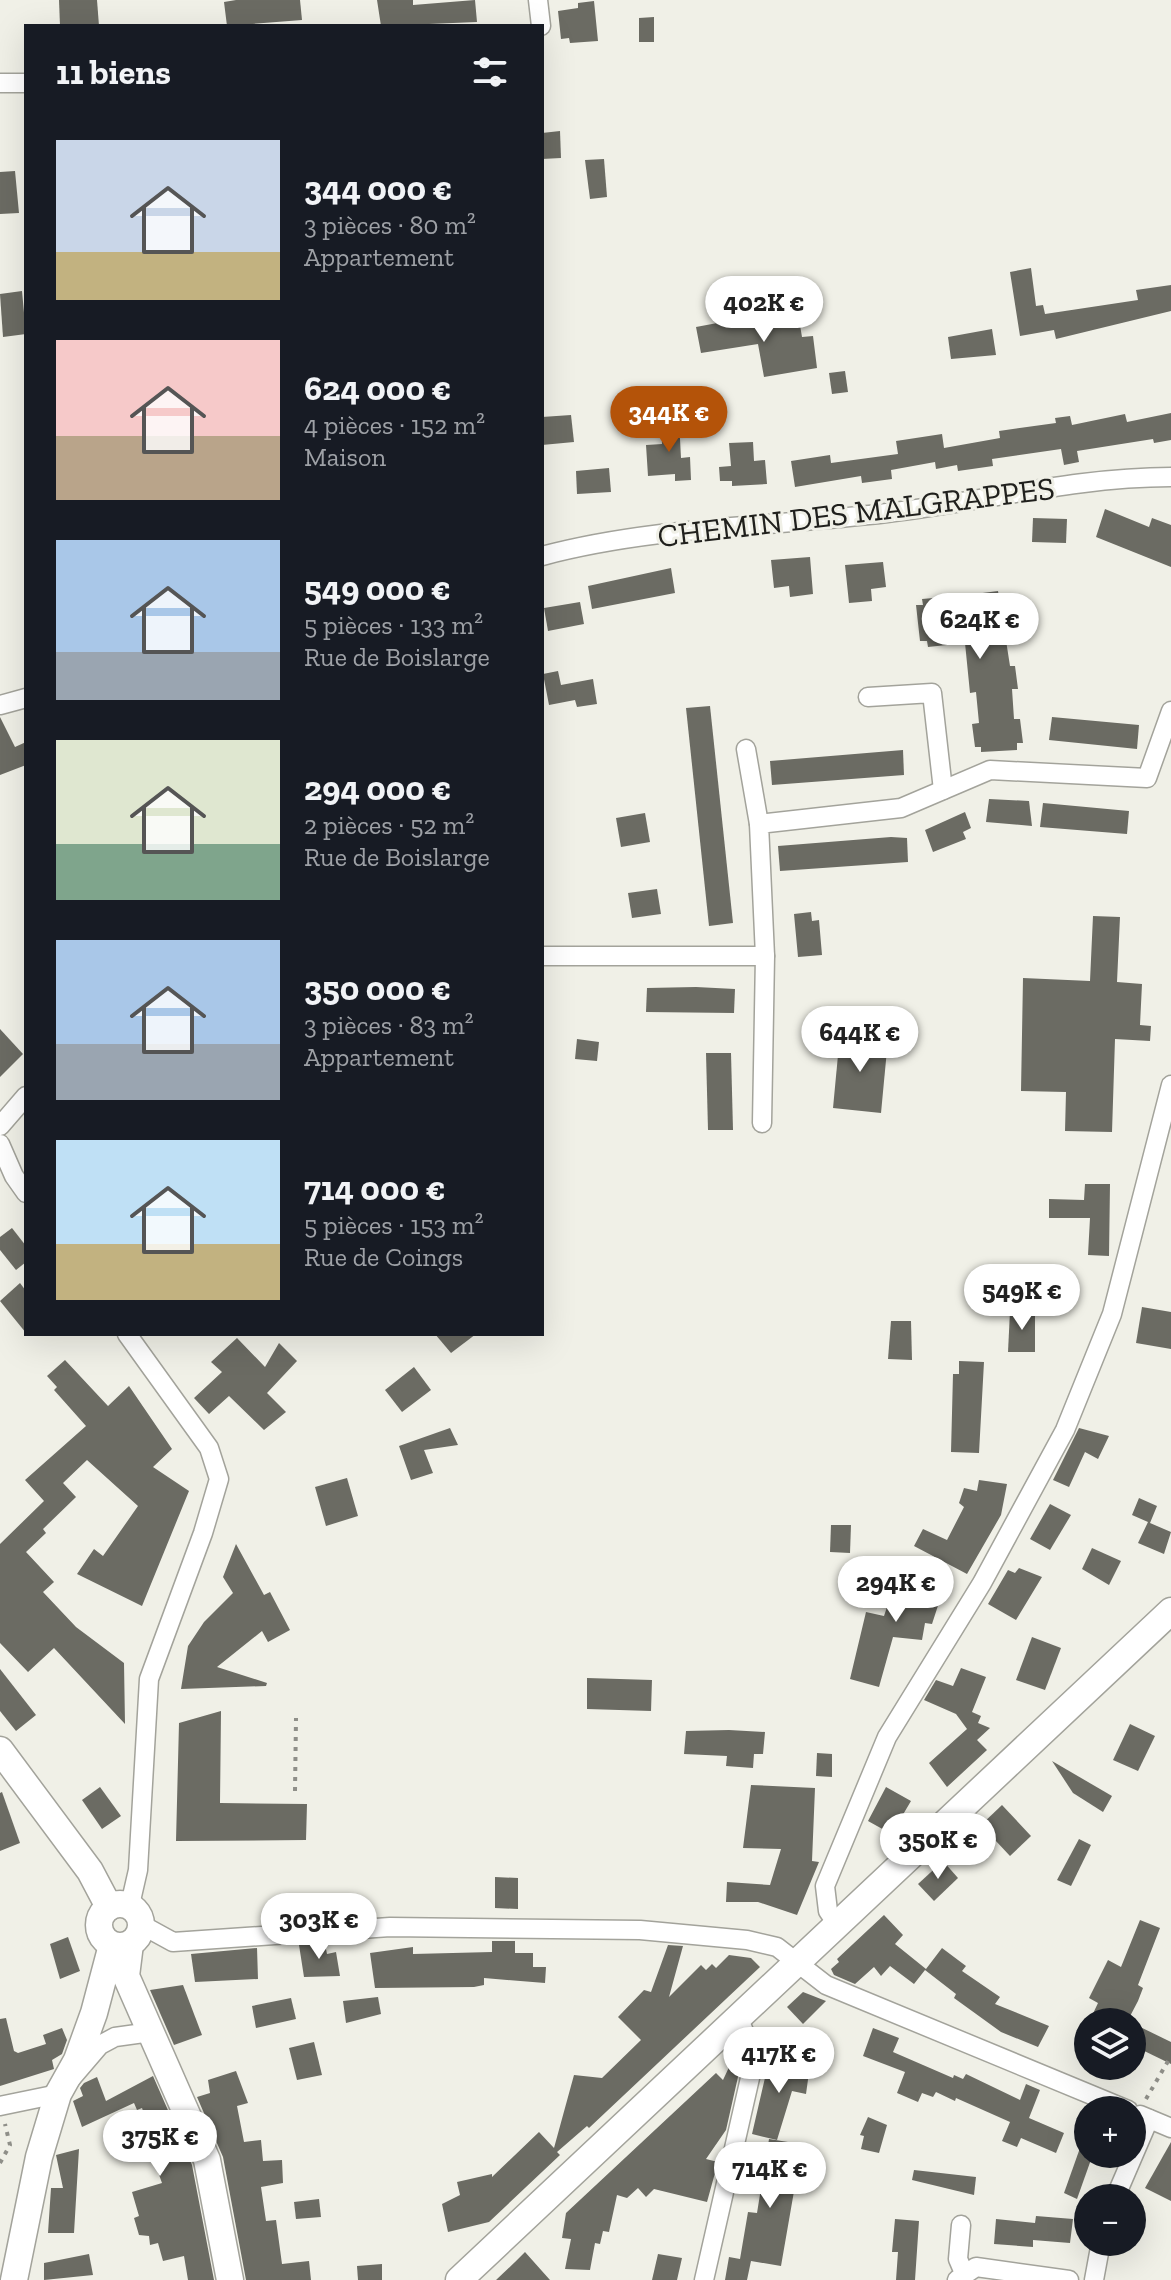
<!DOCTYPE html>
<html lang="fr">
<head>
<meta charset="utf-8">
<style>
  :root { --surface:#171b24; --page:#242831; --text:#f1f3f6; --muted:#9ea1a6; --accent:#b45309 }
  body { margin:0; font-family:"Zilla Slab",serif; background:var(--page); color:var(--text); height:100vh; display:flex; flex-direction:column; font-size:30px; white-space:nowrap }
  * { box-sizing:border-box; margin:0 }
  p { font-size:26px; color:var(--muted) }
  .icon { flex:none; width:44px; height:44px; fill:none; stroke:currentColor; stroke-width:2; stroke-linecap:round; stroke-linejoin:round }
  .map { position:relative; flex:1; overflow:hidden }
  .side { position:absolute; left:24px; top:24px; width:520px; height:1312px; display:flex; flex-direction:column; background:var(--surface); border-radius:0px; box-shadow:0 8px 32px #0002 }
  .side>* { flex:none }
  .fabs { position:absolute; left:1074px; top:2008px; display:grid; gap:16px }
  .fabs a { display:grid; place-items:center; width:72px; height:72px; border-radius:50%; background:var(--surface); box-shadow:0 8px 32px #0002; font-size:40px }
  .price { position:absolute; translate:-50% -68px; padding:0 18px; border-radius:28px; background:#fff; color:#222; font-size:26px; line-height:52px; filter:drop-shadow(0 2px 4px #0008) }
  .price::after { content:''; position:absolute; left:50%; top:48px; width:24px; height:18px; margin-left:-12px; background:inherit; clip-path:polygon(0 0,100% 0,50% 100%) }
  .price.active { background:var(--accent); color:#fff }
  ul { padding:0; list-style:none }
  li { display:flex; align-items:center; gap:24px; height:200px; padding:0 32px }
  li span { display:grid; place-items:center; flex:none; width:224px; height:160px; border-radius:0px; color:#555 }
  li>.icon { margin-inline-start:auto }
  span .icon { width:96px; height:96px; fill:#fffc; stroke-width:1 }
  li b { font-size:34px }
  h2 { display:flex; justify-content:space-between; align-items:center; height:96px; padding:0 32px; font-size:34px }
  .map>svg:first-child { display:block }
  .building { fill:#6b6b63 }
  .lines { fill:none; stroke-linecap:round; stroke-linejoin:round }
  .minor-casing { stroke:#a3a39b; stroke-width:21 }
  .secondary-casing { stroke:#a3a39b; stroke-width:29 }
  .path { stroke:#8f8f89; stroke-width:4; stroke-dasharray:4 6; stroke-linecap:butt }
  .minor { stroke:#fff; stroke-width:18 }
  .secondary { stroke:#fff; stroke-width:26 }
  .labels { text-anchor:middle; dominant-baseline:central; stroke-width:6; stroke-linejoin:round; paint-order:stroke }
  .street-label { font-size:32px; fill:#20201d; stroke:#f0f0e7 }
</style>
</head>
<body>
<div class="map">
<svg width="1171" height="2280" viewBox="0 0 1171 2280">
  <rect width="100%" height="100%" fill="#f0f0e7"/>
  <!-- building -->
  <g class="building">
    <path d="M59 0H97L99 26H60Z"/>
    <path d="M236 0H300L302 20 227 26 224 2Z"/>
    <path d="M377 0H413V5L475 0 477 22 381 26Z"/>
    <path d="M594 1 598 41 570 43 569 38 561 39 558 11 578 8V3Z"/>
    <path d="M654 17V42H639V18Z"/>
    <path d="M560 131 561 158 542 159V133Z"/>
    <path d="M604 159 607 197 590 199 585 160Z"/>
    <path d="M15 171 19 213 0 214V172Z"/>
    <path d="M1031 268 1036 306 1043 305 1045 314 1138 300 1136 290 1171 285V311L1056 339 1054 330 1020 336 1010 272Z"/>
    <path d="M22 291 26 334 3 337 0 294Z"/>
    <path d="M799 319 802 337 813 336 817 368 764 377 758 344 701 353 696 327 728 321 729 327 744 324V328Z"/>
    <path d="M992 329 996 355 951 359 948 337Z"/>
    <path d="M845 371 848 392 832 394 829 373Z"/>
    <path d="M1171 413V440L1154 443 1153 439 1077 451 1079 462 1064 465 1061 449 992 459 993 466 958 471 957 465 936 469 935 462 891 470 892 479 862 483 861 476 795 487 791 461 830 455 831 463 898 454 896 441 942 434 944 448 1000 438 999 431 1056 423 1055 418 1070 416 1072 425 1125 414 1127 422Z"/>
    <path d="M571 415 574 442 542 445V417Z"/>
    <path d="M679 420 681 458 690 457 691 480 675 481V474L648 476 646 445 662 444 661 421Z"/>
    <path d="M753 442 754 461 765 460 767 484 732 486V481H720L719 467 731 466 729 443Z"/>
    <path d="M609 468 611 492 577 494 576 471Z"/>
    <path d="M1105 509 1149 527 1152 518 1171 525V567L1096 537Z"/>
    <path d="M1033 518 1067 519 1066 543 1032 542Z"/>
    <path d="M810 557 813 594 790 597 789 586 774 588 771 560Z"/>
    <path d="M883 562 886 587 871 589 872 601 849 603 845 565Z"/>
    <path d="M671 568 675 593 592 609 588 586Z"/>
    <path d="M998 591 999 597H1006L1010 633 1005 634 1010 666H1015L1018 689H1012L1014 719H1020L1023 743H1017V750L981 752V747H975L972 724 979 723 976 692 970 693 965 643 928 647 927 641H920L916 605H923L922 599 945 597 946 602 961 601 976 599 975 594Z"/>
    <path d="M580 602 584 624 548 631 544 608Z"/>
    <path d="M558 671 561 685 593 679 597 704 577 707 575 700 549 705 543 674Z"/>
    <path d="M710 706 733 923 709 926 686 708Z"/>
    <path d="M0 717 15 747 26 742V765L0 775Z"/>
    <path d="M1052 717 1139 725 1137 749 1049 740Z"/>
    <path d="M903 750 904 775 772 785 770 761Z"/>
    <path d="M989 799 1029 801 1032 826 986 822Z"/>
    <path d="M1043 803 1129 811 1127 834 1040 827Z"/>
    <path d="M965 812 971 828 963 832 966 839 933 852 925 830Z"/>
    <path d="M645 813 650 842 621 847 616 818Z"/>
    <path d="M891 837 907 838 908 862 780 871 778 846Z"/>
    <path d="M657 889 661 914 632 918 628 893Z"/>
    <path d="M811 912 812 921 819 920 822 955 798 957 794 914Z"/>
    <path d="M1093 916 1120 917 1117 982 1142 984 1140 1025 1151 1026 1150 1041 1115 1039 1112 1132 1065 1131 1066 1092 1021 1091 1023 978 1090 981Z"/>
    <path d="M696 987 735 989 734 1013 646 1012 647 988Z"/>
    <path d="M0 1029 23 1054 0 1077Z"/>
    <path d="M840 1034 888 1039 881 1113 833 1108Z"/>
    <path d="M577 1039 599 1042 597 1061 575 1059Z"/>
    <path d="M706 1053H731L733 1130H708Z"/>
    <path d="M1085 1184H1110L1109 1256 1088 1255 1090 1218H1049V1199L1084 1200Z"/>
    <path d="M12 1228 26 1246V1262L16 1270 0 1250V1237Z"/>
    <path d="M20 1283 26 1291V1333L0 1301Z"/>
    <path d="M1142 1307 1171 1312V1349L1136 1343Z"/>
    <path d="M1010 1311 1035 1312V1352H1008Z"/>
    <path d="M891 1321H911L912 1360 888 1359Z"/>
    <path d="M435 1334H476L451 1353Z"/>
    <path d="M237 1338 265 1367 279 1343 297 1361 267 1393 286 1412 264 1430 229 1396 209 1414 194 1398 222 1372 211 1362Z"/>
    <path d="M65 1360 108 1406 129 1386 172 1449 153 1467 189 1491 142 1606 77 1574 94 1549 103 1556 138 1506 87 1460 63 1483 76 1497 43 1529 46 1533 26 1552 54 1582 43 1592 76 1627 124 1663 125 1724 54 1648 28 1672 0 1643V1544L44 1501 25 1480 86 1426 54 1390 57 1387 47 1376Z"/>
    <path d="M959 1361 984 1362 979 1453 951 1452 953 1374H959Z"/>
    <path d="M414 1367 431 1390 402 1412 385 1390Z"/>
    <path d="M450 1428 458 1445 424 1450 433 1473 411 1480 399 1446Z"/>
    <path d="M1079 1428 1109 1436 1098 1459 1085 1452 1069 1487 1053 1480Z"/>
    <path d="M347 1478 358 1516 326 1526 315 1487Z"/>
    <path d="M979 1480 1007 1484 1001 1515 967 1574 914 1546 923 1529 947 1540 964 1507 959 1503 964 1488 977 1491Z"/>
    <path d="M1139 1498 1157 1506 1150 1523 1171 1532 1164 1554 1138 1543 1148 1522 1132 1515Z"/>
    <path d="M1050 1504 1071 1515 1050 1550 1030 1539Z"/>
    <path d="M831 1525H851L850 1553 830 1552Z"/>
    <path d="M236 1544 264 1595 270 1592 290 1630 268 1642 262 1631 217 1667 267 1683 266 1686 181 1689 188 1646 204 1622 233 1593 223 1577Z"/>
    <path d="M1092 1548 1121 1561 1109 1585 1082 1569Z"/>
    <path d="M1019 1568 1042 1577 1016 1620 988 1604 1008 1570 1015 1573Z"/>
    <path d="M904 1570 946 1581 932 1624 925 1623 922 1640 893 1637 879 1687 850 1679 866 1612 884 1616 895 1583H899Z"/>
    <path d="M1032 1637 1061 1648 1045 1690 1016 1680Z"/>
    <path d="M961 1668 986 1677 972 1712 981 1716 978 1723 990 1728 977 1740 987 1750 947 1787 929 1763 967 1729 956 1714 924 1700 936 1680 953 1686Z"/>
    <path d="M0 1669 36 1715 16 1731 0 1711Z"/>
    <path d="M587 1678 652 1680 651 1711 587 1709Z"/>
    <path d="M221 1711 220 1803 307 1804 306 1840 176 1841 179 1723Z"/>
    <path d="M1130 1724 1155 1736 1138 1771 1113 1760Z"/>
    <path d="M729 1730 765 1732 763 1754H754L753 1768 726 1766 727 1756 684 1754 686 1731Z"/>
    <path d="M817 1753 832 1754V1777L816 1776Z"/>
    <path d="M1052 1761 1112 1796 1103 1812 1073 1793Z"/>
    <path d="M751 1785 815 1788 812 1861 819 1862 797 1915 758 1902H726L727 1882 770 1885 781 1849 743 1848Z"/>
    <path d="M100 1787 121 1816 102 1829 82 1800Z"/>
    <path d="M886 1787 911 1801 898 1823 892 1820 886 1831 868 1821Z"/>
    <path d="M2 1792 20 1843 0 1851V1793Z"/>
    <path d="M1002 1805 1031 1836 1010 1856 981 1825Z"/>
    <path d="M1079 1839 1091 1845 1071 1886 1057 1880Z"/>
    <path d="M943 1861 958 1878 934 1901 918 1884Z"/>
    <path d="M495 1877 518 1878V1909L495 1908Z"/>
    <path d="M884 1915 903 1935 895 1944 926 1969 942 1948 966 1966 962 1971 1000 1997 995 2004 1049 2026 1038 2047 1001 2032 954 1998 956 1994 925 1970 914 1984 890 1966 881 1976 874 1967 855 1984 834 1975 831 1969 839 1962 837 1959Z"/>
    <path d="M1140 1920 1160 1928 1138 1985 1143 1988 1138 2001 1127 2022H1089L1098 2003 1089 1998 1108 1960 1121 1967Z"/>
    <path d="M68 1937 80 1971 60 1979 50 1944Z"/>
    <path d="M492 1941H515V1953H533V1967H546L545 1983 484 1978V1985L474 1987 375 1988 370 1953 413 1947V1954L492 1952Z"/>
    <path d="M325 1944 327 1954 336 1952 340 1976 304 1977 299 1945Z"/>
    <path d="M668 1945 683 1946 669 1997 701 1965 706 1970 712 1964 716 1968 729 1955 751 1958 760 1967 589 2128 587 2126 557 2152 560 2155 489 2222 448 2232 442 2204 460 2195 457 2182 492 2174V2177L539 2132 554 2148 574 2075 602 2078 641 2040 618 2017 644 1990 651 1992Z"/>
    <path d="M257 1948 258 1979 195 1982 191 1954Z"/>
    <path d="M183 1985 202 2035 174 2045 150 1990Z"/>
    <path d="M803 1992 826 2001 803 2024 787 2007Z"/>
    <path d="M378 1997 381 2014 346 2023 343 2001Z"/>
    <path d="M291 1998 296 2019 256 2028 252 2006Z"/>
    <path d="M6 2018 14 2051 18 2053 46 2044 43 2035 62 2028 67 2040 62 2054 52 2060 54 2069 0 2086V2019Z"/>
    <path d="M1132 2023 1171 2042V2064L1132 2045Z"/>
    <path d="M873 2028 899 2038 893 2052 953 2078 954 2075 963 2079 966 2074 1020 2100 1026 2084 1040 2090 1029 2118 1064 2133 1056 2153 1021 2138 1017 2147 1002 2141 1010 2122 956 2098 955 2101 936 2092 933 2097 922 2093 918 2102 897 2093 905 2072 863 2056Z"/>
    <path d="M314 2042 322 2075 297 2080 289 2048Z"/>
    <path d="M770 2056 810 2065 806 2094 792 2091 777 2140 752 2134Z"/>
    <path d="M731 2063 740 2068 726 2130 706 2159 718 2162 707 2202 654 2189 646 2197 638 2188 627 2198 617 2195 609 2232 603 2231 600 2244 595 2243 590 2270 565 2269 571 2239 562 2238 566 2213 716 2073 723 2080Z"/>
    <path d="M236 2071 248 2103 237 2106 244 2142 261 2140 263 2161 282 2160 283 2183 261 2187 266 2221 276 2220 282 2264 309 2261 311 2280H246L223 2157 197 2097 210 2093 208 2080Z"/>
    <path d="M153 2076 192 2165 214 2280H188L184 2256 163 2261 158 2243 150 2245 149 2236 139 2235 134 2218 139 2216 132 2192 162 2183 158 2172 164 2171 142 2108 137 2110 134 2103 82 2127 73 2101 83 2096 80 2088 84 2083 97 2077 106 2101Z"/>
    <path d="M868 2117 887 2125 879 2153 861 2149 864 2136 860 2135Z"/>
    <path d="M769 2139 807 2145 802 2175 797 2174 781 2266 751 2261 747 2280H725L729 2257 740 2259 748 2212 757 2213Z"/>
    <path d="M1171 2142V2201L1145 2188Z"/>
    <path d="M1080 2148 1093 2154 1077 2199 1064 2193Z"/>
    <path d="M79 2149 74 2233H48L51 2188H63L56 2155Z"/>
    <path d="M914 2170 976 2177 974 2195 912 2180Z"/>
    <path d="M319 2199 321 2217 296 2219 294 2202Z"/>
    <path d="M1036 2216 1073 2219 1070 2243 1033 2240V2247L994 2244 996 2219 1035 2223Z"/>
    <path d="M895 2219 919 2221 915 2280H896L898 2252H892Z"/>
    <path d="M525 2252 550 2280H496L515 2262Z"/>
    <path d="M89 2254 93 2275 44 2280V2263Z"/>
    <path d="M658 2254 682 2258 677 2280H652Z"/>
    <path d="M382 2264V2280H358L357 2266Z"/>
  </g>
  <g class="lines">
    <!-- minor casing -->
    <g class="minor-casing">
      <g id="minor">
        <path d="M538 0 541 26"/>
        <path d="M0 83H26"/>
        <path d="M542 556C655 526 771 527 887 513 981 502 1076 477 1171 477"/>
        <path d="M868 697 932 693 943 790"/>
        <path d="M0 705 26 698"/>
        <path d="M746 749 759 824"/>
        <path d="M542 956H765L759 824 901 808 990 770 1147 778 1171 711"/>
        <path d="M762 1123 765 956"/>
        <path d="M0 1126 26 1096"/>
        <path d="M0 1144 14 1176 26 1193"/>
        <path d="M127 1334 209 1448 219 1479 203 1533 149 1679 138 1870 130 1905"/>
        <path d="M837 1924 828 1911 825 1886 887 1737 982 1583 1065 1430 1112 1314 1171 1085"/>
        <path d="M142 1925 173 1942 390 1927 640 1930 747 1940 777 1947 826 1985 1128 2110"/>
        <path d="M0 2106 58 2094 100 2045 115 2037 151 2032"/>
        <path d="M1140 2115 1171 2128"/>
        <path d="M1115 2198 1149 2119"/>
        <path d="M961 2225 958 2259 964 2273"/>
        <path d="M704 2280 755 2056 739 2020"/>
        <path d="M957 2280 976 2267 1069 2280"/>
        <path d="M1094 2280 1101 2242"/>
      </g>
    </g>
    <!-- secondary casing -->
    <g class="secondary-casing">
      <g id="secondary">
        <path d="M0 1750 90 1871 109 1907"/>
        <circle cx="120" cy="1925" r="21"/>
        <path d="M130 1944 126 1976 207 2160 230 2280"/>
        <path d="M14 2280 39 2157 58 2094 77 2060 94 2013 112 1945"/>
        <path d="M459 2280 1171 1611"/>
      </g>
    </g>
    <!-- path -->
    <g class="path">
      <path d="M295 1791 296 1718"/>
      <path d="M1146 2099 1171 2056"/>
      <path d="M0 2163 10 2145 5 2124"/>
    </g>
    <!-- minor -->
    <use href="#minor" class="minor"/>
    <!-- secondary -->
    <use href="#secondary" class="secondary"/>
  </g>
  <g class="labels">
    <!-- street labels -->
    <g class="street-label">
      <text transform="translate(856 512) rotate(-7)">CHEMIN DES MALGRAPPES</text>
    </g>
  </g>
</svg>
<div class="fabs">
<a><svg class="icon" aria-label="layers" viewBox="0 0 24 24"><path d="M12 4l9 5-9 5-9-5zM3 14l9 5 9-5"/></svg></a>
<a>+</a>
<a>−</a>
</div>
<b class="price" style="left:764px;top:344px">402K €</b>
<b class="price active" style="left:669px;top:454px">344K €</b>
<b class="price" style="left:980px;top:661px">624K €</b>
<b class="price" style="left:860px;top:1074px">644K €</b>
<b class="price" style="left:1022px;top:1332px">549K €</b>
<b class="price" style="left:896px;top:1624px">294K €</b>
<b class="price" style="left:938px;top:1881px">350K €</b>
<b class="price" style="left:319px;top:1961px">303K €</b>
<b class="price" style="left:779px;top:2095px">417K €</b>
<b class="price" style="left:160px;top:2178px">375K €</b>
<b class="price" style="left:770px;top:2210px">714K €</b>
<section class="side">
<h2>11 biens<svg class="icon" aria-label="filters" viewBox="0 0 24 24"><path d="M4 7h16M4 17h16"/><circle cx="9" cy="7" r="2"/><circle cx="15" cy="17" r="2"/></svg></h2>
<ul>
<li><span style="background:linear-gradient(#c9d6e8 70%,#c2b280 0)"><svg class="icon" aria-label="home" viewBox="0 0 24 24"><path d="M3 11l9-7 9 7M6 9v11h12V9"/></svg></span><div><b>344 000 €</b><p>3 pièces · 80 m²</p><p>Appartement</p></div></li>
<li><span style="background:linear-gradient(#f6c9c9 60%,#b9a48a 0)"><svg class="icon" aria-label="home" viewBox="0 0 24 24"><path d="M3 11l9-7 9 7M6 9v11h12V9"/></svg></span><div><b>624 000 €</b><p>4 pièces · 152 m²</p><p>Maison</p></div></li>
<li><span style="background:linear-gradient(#a9c7e8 70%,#9aa5b1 0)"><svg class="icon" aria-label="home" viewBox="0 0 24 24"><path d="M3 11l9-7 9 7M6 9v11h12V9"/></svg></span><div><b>549 000 €</b><p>5 pièces · 133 m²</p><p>Rue de Boislarge</p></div></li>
<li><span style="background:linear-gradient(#dfe7d0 65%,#7fa58c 0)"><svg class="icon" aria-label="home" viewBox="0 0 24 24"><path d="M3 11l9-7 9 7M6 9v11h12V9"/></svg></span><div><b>294 000 €</b><p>2 pièces · 52 m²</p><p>Rue de Boislarge</p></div></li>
<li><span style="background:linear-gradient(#a9c7e8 65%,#9aa5b1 0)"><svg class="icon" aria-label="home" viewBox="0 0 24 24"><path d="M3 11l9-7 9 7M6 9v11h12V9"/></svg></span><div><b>350 000 €</b><p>3 pièces · 83 m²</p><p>Appartement</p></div></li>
<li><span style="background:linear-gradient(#bfe0f5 65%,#c2b280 0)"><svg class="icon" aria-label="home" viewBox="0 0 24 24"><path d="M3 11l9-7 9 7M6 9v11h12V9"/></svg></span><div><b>714 000 €</b><p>5 pièces · 153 m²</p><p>Rue de Coings</p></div></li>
</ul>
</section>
</div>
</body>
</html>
